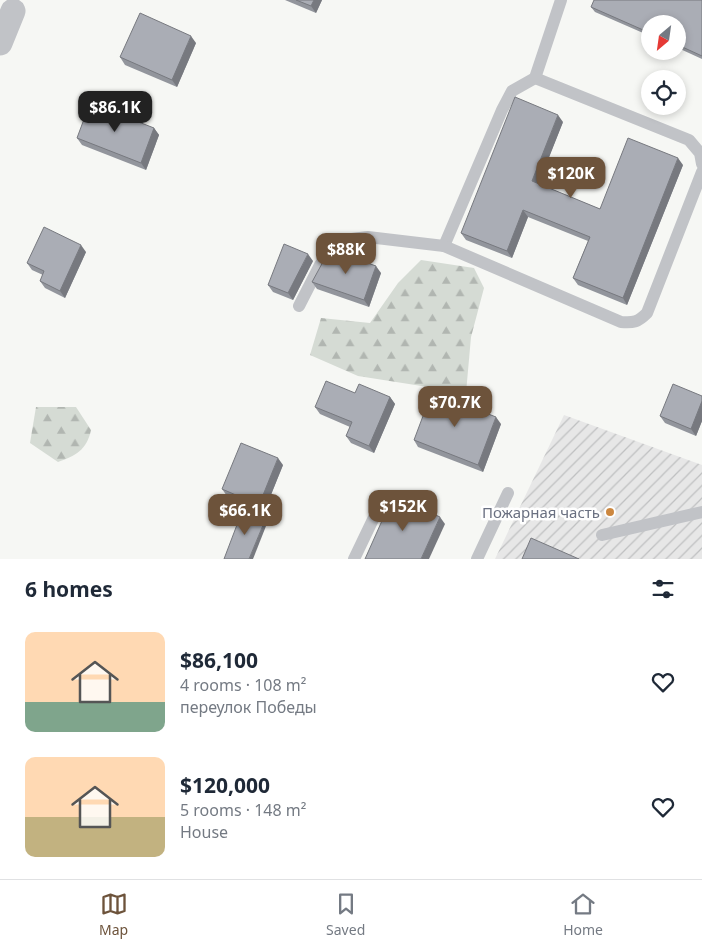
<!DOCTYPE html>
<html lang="en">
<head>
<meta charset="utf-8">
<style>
  :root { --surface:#fff; --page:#f6f6f7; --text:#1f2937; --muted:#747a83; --line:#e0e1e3; --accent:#6d533b }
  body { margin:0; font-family:"Noto Sans",sans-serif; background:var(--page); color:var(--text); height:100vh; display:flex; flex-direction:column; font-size:19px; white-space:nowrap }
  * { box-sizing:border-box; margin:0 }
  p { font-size:16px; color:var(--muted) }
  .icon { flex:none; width:28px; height:28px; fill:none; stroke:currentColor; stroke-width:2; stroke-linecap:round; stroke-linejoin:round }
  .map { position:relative; height:559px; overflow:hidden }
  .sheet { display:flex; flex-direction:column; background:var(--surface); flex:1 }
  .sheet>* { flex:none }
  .needle { width:32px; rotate:209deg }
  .buttons { position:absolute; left:641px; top:15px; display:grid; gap:10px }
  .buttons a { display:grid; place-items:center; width:45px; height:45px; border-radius:50%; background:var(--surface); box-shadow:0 2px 8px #0003; font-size:25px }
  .price { position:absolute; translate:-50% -42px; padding:0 11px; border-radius:10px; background:var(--accent); color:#fff; font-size:16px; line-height:32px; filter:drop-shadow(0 1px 2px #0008) }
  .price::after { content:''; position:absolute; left:50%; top:30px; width:15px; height:11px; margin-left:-8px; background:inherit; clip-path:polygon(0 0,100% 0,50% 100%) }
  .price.active { background:#222; color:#fff }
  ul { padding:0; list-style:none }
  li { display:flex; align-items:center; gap:15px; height:125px; padding:0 25px }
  li span { display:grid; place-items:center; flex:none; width:140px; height:100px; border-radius:10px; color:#555 }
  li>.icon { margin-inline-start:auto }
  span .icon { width:60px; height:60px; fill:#fffc; stroke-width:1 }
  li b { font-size:21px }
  h2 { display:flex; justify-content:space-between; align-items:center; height:60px; padding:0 25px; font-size:21px }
  .tab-bar { display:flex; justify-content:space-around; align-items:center; height:70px; border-top:1px solid var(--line); background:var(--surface); font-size:14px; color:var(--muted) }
  .tab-bar a { display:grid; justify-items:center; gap:2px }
  .tab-bar .active { color:var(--accent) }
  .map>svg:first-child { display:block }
  .industrial { fill:url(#industrial-furrows) }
  .forest { fill:url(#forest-firs) }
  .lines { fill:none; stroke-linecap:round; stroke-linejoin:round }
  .service { stroke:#c1c3c7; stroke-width:12 }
  .minor { stroke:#c1c3c7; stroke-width:25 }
  .wall { fill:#92959c }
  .shaded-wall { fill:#77797f }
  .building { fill:#aaadb5; stroke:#77797f }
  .poi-dot { fill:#cc873f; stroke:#fff; stroke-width:2 }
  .labels { text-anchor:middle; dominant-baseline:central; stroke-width:5; stroke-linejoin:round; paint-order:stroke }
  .poi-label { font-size:15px; fill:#6a7081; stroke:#fff; text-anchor:end }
</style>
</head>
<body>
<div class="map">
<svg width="702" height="559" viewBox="0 0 702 559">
  <defs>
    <pattern id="industrial-furrows" width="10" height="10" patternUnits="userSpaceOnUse" patternTransform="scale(1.25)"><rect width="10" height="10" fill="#e7e7e7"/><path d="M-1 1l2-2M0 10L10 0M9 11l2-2" fill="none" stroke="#bfc0c1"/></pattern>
    <pattern id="forest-firs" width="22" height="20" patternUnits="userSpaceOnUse" patternTransform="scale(1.25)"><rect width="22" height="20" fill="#d5dbd4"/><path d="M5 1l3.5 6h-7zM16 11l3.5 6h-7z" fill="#b1b6b1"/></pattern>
  </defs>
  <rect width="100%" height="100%" fill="#f6f7f4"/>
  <!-- industrial -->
  <path class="industrial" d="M564 415 702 465V559H495Z"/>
  <!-- forest -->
  <g class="forest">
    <path d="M421 260 474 268 484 288 471 337 466 393 358 376 310 355 321 318 370 323 398 283Z"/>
    <path d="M36 407H76L91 430C87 450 75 456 58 462L30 443Z"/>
  </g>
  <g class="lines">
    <!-- service -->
    <g class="service">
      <path d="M535 78 689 140 700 153 702 164"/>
      <path d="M444 246 502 110 512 91 535 78 561 0"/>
      <path d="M299 306 320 265 327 255 337 246 352 239 368 237 444 246 621 322C634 323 638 322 647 313L702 172"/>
      <path d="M602 535 702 512"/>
      <path d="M354 559 377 511"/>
      <path d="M477 559 508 493"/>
    </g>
    <!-- minor -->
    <path class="minor" d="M0 43 13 11"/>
  </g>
  <!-- wall -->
  <g class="wall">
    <path d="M285 0H322L316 13Z"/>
    <path d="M702 0V59L678 48V24H650V36L595 12 591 7Z"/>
    <path d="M196 43 177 87 125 65 120 57Z"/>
    <path d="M563 122 538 184 600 209 683 165 627 305 578 285 573 278 588 241 528 217 512 258 466 240 461 233Z"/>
    <path d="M154 128 159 135 146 170 82 145 77 138Z"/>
    <path d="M86 252 65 298 45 288 40 281 43 275 32 270 27 263Z"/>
    <path d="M313 261 293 300 273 292 268 285Z"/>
    <path d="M330 262 381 273 369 307 317 289 312 282Z"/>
    <path d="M355 393 390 397 395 404 374 453 351 443 346 436 350 427 320 414 315 407Z"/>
    <path d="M702 396V421L696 436 665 423 660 416Z"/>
    <path d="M501 424 483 472 418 447 414 440Z"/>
    <path d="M283 465 264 512 227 496 222 489Z"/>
  </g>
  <!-- shaded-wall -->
  <g class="shaded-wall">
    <path d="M314 0H322L316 13 311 6Z"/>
    <path d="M191 36 196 43 177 87 172 80Z"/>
    <path d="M558 115 563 122 537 188 532 181Z"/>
    <path d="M154 128 159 135 146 170 141 163Z"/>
    <path d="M678 158 683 165 627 305 623 298Z"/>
    <path d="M523 210 528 217 512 258 507 251Z"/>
    <path d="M81 245 86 252 65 298 60 291Z"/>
    <path d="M308 254 313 261 293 300 288 293Z"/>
    <path d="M376 266 381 273 369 307 364 300Z"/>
    <path d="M390 397 395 404 374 453 369 446Z"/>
    <path d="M702 401V421L696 436 691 429Z"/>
    <path d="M496 417 501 424 483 472 478 465Z"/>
    <path d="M278 458 283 465 264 512 259 505Z"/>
    <path d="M440 517 445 524 429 559H421Z"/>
    <path d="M266 518 268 521 253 559H249Z"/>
  </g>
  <!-- building -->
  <g class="building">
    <path d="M296 0H314L311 6Z"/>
    <path d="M594 0H702V56L678 45V24H650V33L591 7Z"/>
    <path d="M140 13 191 36 172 80 120 57Z"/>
    <path d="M515 97 558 115 532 181 600 209 628 138 678 158 623 298 573 278 590 237 523 210 507 251 461 233Z"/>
    <path d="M90 103 154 128 141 163 77 138Z"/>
    <path d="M44 227 81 245 60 291 40 281 44 271 27 263Z"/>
    <path d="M284 244 308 254 288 293 268 285Z"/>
    <path d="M334 251 376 266 364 300 312 282 324 260 330 262Z"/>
    <path d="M326 381 355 393 359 384 390 397 369 446 346 436 352 422 315 407Z"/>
    <path d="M673 384 702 396V401L691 429 660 416Z"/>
    <path d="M432 392 496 417 478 465 414 440Z"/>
    <path d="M241 443 278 458 259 505 222 489Z"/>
    <path d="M393 496 440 517 421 559H365Z"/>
    <path d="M243 509 266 518 249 559H224Z"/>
    <path d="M531 538 579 559H522Z"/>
  </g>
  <!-- markers -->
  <circle class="poi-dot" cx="610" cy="512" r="5"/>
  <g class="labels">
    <!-- poi labels -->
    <g class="poi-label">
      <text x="600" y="512">Пожарная часть</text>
    </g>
  </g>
</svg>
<div class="buttons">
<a><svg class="needle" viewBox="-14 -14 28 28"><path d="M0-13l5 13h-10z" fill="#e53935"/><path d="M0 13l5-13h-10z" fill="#747a83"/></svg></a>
<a><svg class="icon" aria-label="locate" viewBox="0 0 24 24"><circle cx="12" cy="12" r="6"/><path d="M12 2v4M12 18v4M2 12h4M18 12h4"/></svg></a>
</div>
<b class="price active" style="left:115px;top:133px">$86.1K</b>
<b class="price" style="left:571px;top:199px">$120K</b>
<b class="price" style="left:346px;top:275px">$88K</b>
<b class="price" style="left:455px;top:428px">$70.7K</b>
<b class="price" style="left:403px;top:532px">$152K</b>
<b class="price" style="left:245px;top:536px">$66.1K</b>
</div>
<section class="sheet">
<h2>6 homes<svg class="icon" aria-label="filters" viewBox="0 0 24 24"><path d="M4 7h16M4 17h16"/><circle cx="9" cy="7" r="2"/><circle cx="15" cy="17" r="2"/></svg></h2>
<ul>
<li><span style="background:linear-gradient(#ffd9b3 70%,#7fa58c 0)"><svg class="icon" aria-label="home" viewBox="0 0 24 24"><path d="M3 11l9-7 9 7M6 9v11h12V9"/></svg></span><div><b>$86,100</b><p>4 rooms · 108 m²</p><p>переулок Победы</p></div><svg class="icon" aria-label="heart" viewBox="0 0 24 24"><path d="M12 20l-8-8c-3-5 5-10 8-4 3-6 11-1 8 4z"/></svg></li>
<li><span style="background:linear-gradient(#ffd9b3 60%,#c2b280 0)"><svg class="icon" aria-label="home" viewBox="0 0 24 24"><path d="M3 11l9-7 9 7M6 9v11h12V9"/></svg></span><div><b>$120,000</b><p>5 rooms · 148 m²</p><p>House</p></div><svg class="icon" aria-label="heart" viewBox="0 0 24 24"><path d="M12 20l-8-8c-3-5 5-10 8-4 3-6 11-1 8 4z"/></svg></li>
</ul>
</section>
<nav class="tab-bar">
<a class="active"><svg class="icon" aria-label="map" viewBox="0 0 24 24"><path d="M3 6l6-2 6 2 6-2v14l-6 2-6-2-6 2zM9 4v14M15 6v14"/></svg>Map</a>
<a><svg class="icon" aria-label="saved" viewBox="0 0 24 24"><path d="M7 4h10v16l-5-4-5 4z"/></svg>Saved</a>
<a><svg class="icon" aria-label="home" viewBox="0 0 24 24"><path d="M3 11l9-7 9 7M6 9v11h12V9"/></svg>Home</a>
</nav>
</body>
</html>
